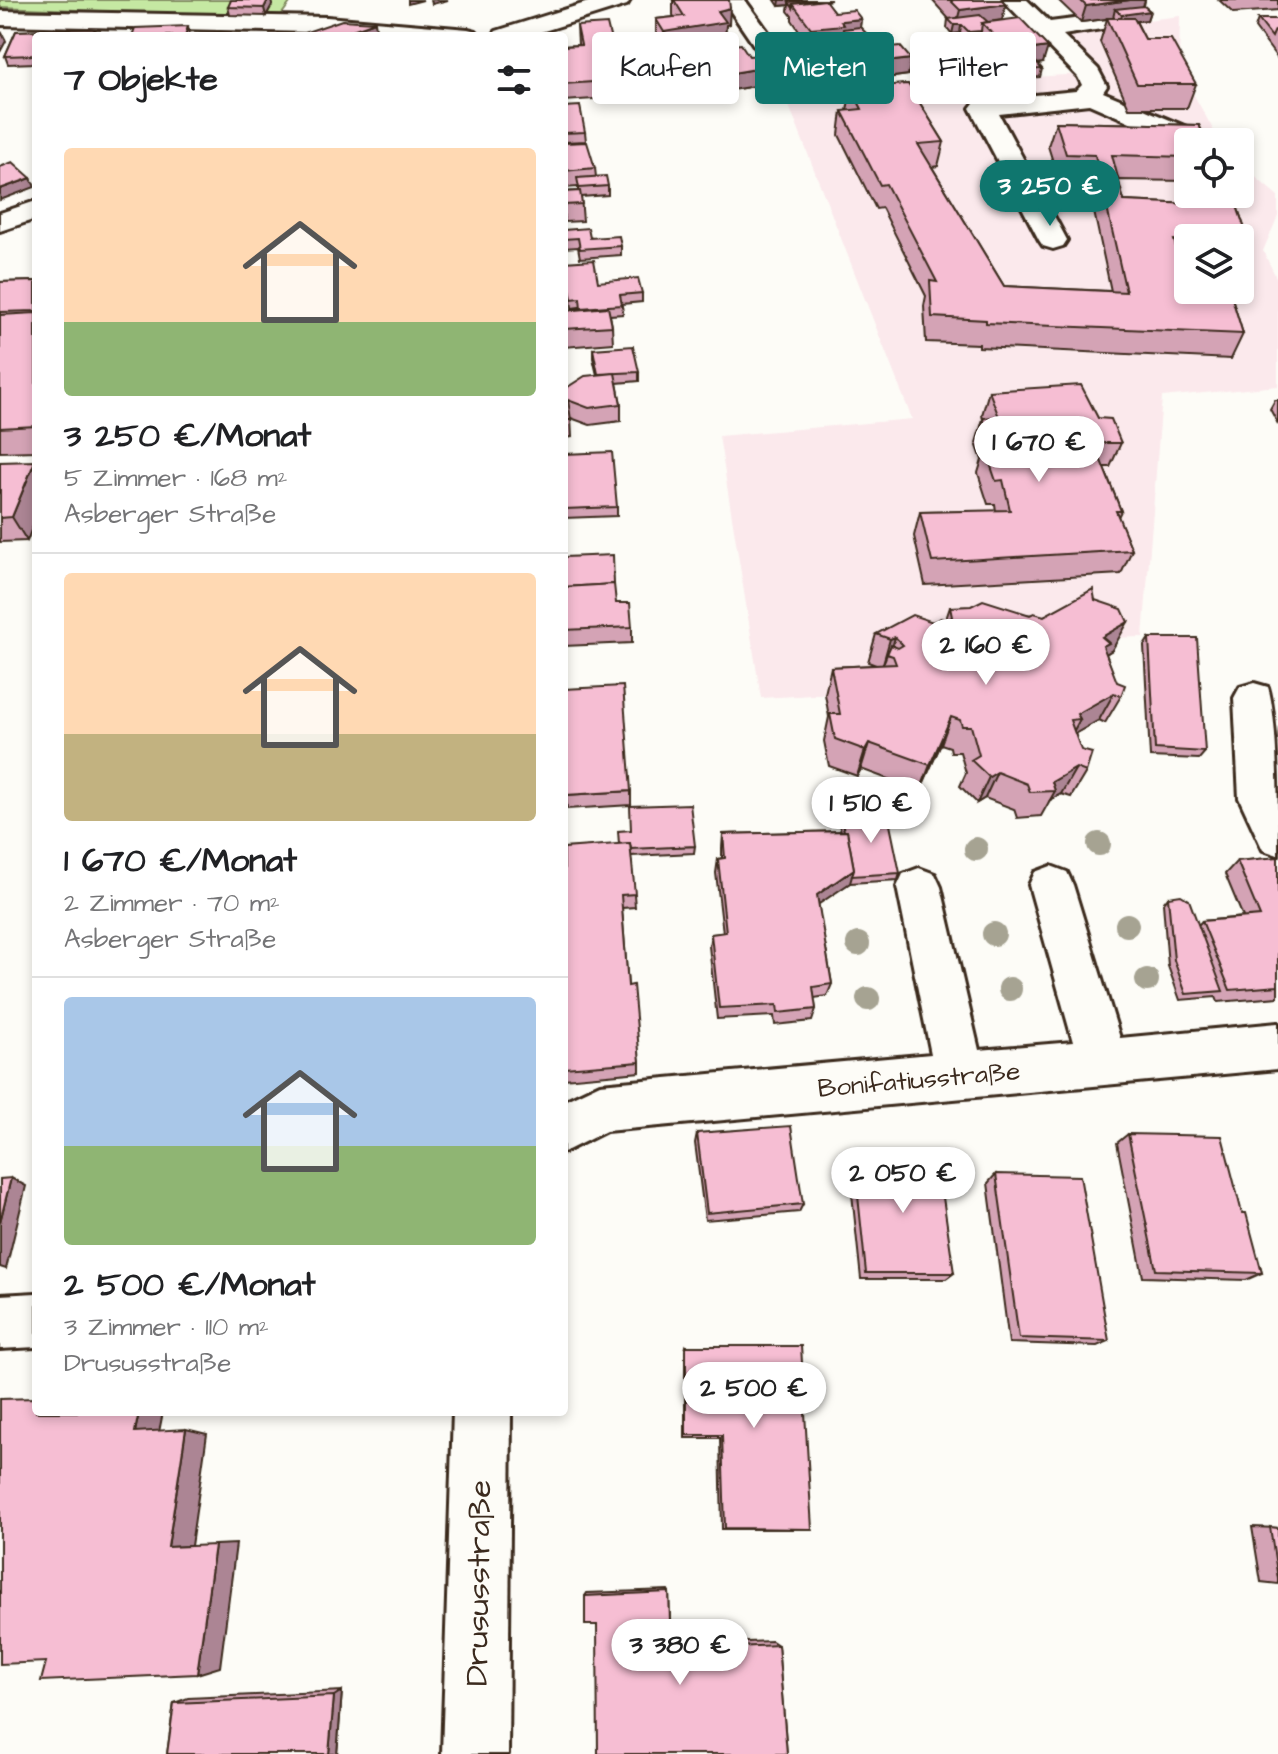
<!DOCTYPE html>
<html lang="de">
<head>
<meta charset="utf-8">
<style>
  :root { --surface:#fff; --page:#f2f2f2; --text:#202124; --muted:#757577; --line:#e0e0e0; --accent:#0f766e }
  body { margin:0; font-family:"Architects Daughter",sans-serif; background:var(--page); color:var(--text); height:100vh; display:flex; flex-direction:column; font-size:30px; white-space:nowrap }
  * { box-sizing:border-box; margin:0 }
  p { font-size:26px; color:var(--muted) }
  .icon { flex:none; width:44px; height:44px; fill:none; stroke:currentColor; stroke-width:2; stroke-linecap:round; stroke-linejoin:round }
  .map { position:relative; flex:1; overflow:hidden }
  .side { position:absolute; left:32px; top:32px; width:536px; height:1384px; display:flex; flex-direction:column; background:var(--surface); border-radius:8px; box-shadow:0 4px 12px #0003 }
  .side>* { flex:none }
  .banner { position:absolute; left:592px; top:32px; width:566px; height:72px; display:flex; gap:16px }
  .controls { position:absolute; left:1174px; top:128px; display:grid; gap:16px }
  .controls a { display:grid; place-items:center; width:80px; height:80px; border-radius:8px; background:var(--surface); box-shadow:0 4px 12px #0003; font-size:40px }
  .price { position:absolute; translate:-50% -68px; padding:0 18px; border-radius:28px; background:#fff; color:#222; font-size:26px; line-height:52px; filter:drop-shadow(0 2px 4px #0008) }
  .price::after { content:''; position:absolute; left:50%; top:48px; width:24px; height:18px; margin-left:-12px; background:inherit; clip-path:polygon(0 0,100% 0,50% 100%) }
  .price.on { background:var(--accent); color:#fff }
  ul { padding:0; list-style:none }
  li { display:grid; align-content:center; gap:16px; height:424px; padding:0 32px }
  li+li { border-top:2px solid var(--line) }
  li span { display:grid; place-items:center; height:248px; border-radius:8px; color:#555 }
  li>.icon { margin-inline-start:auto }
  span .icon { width:144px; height:144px; fill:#fffc; stroke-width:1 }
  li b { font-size:34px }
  h2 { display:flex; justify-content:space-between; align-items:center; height:96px; padding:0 32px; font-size:34px }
  .chip { padding:0 28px; border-radius:8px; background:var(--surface); box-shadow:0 4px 12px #0003; font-size:28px; line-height:72px }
  .chip.on { background:var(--accent); color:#fff }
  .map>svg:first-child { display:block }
  .built { fill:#fbe9ec; fill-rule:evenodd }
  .green { fill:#c5e8a2; stroke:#808960; stroke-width:2 }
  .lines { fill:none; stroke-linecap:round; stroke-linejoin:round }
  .minor-casing { stroke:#3b2a1e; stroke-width:6 }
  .minor { fill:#fdfcf7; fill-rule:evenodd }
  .tree { fill:#a6a392 }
  .wall { fill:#d4a3b5; stroke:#3b2a1e; stroke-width:2 }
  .shaded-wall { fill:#ac8594; stroke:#3b2a1e; stroke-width:2 }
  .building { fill:#f6bed3; stroke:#3b2a1e; stroke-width:2 }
  .labels { text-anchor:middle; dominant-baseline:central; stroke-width:6; stroke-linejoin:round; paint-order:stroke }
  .street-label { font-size:26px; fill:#3b2a1e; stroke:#fdfcf7 }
  .near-street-label { font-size:32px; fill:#3b2a1e; stroke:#fdfcf7 }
</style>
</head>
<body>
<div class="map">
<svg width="1278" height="1754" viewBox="0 0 1278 1754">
  <rect width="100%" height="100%" fill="#fdfcf7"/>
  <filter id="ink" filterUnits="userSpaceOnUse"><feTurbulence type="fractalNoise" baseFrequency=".0125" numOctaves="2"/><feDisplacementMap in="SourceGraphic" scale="16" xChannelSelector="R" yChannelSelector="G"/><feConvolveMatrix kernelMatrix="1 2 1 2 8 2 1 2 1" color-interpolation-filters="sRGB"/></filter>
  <g filter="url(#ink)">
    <!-- built -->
    <path class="built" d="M1180 16 1179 68 1220 142H1188V194H1240V164L1278 196V216L1263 251 1278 281V386L1162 397 1143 637 1107 638 882 667 866 692 761 698 719 436 912 419 784 93 1097 73 1064 33 1075 29ZM1188 238H1240V290H1188Z"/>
    <!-- green -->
    <path class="green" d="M0 0H292L279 18 0 7Z"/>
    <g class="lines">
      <!-- minor casing -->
      <g class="minor-casing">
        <g id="minor">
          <path d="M595 0H630L627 5 528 36H492L496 31Z"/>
          <path d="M723 0H745L780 48 837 41 845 43 849 48 845 53 789 61 793 67 790 72H772Z"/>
          <path d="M1003 0H1027L1050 22 1113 14 1121 16 1125 21 1121 26 1063 35 1098 69 1107 86 1103 92 1194 130 1198 136 1194 142H1176L1089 104 999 114 1067 240 1063 246 1053 249 1043 246 1039 240 970 108 974 103 983 100 1076 91 1082 85 1078 77Z"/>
          <path d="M0 11 327 17 468 29 476 31 480 36 0 25Z"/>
          <path d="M36 201V219L0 231V213Z"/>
          <path d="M1254 683 1268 687C1278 720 1278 814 1278 855L1263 850 1239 798 1234 698 1240 687Z"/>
          <path d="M1051 866 1067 872 1073 885 1120 1038 1278 1023V1069L606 1131 564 1152V1101L600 1084 931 1054 897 887 903 874 919 868 935 874 941 887 979 1050 1073 1042 1029 885 1035 872Z"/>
          <path d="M36 1293V1347L0 1349V1295Z"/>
          <path d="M453 1412H511L508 1754H442Z"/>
        </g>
      </g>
      <!-- minor -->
      <use href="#minor" class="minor"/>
    </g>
    <!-- trees -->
    <g class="tree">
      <circle cx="1099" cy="844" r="12"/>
      <circle cx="976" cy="849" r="12"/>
      <circle cx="1127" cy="925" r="12"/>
      <circle cx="994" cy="934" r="12"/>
      <circle cx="858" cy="944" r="12"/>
      <circle cx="1147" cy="980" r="12"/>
      <circle cx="1010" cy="989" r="12"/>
      <circle cx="868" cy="999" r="12"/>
    </g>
    <!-- wall -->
    <g class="wall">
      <path d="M673 0H729V24L726 25 725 38 663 48 656 36V19L674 17 673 15Z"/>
      <path d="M775 0H831L825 1 834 12 861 19 860 27 874 49 908 75 849 83 847 80 807 85 806 92 773 94 767 84 708 94 699 77 700 61 707 60V48L749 56 768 70 794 67 795 58 830 54 831 42 809 45 792 20V16L788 11 789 5 779 6Z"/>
      <path d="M932 0H1002L1006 4 1002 20 1043 63 1038 64 1042 69 1040 77 1008 79 990 60 992 54 979 39 967 41 960 33 952 34 947 28 948 19H949Z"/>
      <path d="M1058 0H1145L1144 6 1150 11 1147 20 1136 21 1145 39 1196 84 1187 108H1129L1100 42 1107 19 1081 22Z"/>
      <path d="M1219 0H1278V10L1233 13Z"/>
      <path d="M272 5 266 16 230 15 228 7Z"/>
      <path d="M1258 19H1278V59L1255 28Z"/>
      <path d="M577 26 614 53 615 69 605 70 608 81 609 98 564 101V46L578 45Z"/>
      <path d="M95 29 97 36H36V63L8 64 5 56 16 31Z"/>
      <path d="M908 84 944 142 938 166 932 167 1004 286 1111 291 1087 179 1058 178 1048 146 1056 122 1199 125 1207 142H1188V181L1118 180 1124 201 1237 206 1250 244 1240 265V238H1188V266L1181 265 1190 295 1232 298 1243 334 1231 359 979 347V344L926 342 924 306 926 296 882 208 876 209 839 135 842 111H847L851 88Z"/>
      <path d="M564 107 585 132 586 141 564 142Z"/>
      <path d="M564 143 595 168 596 177 608 186V195L581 197 583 221 564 222V192L578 191V187L564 188Z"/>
      <path d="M564 230 621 246V255L580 258 578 247 564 248Z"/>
      <path d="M564 262 598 282 642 293V302L622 304 623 314 610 315 612 326 613 343 564 347V311L580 309V307L572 308 570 293H564Z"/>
      <path d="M36 281V451L0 452V282Z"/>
      <path d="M593 349 639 372V381L617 383 621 404V421L590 425 571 418 572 437 564 438V370L566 388 597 375 593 358Z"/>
      <path d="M989 391 1098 418 1121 443 1110 467H1104L1121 511 1118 517 1132 550 1121 574 925 585 914 536 920 512 996 511 995 504H988L978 473 982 460 976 443 983 419 982 415Z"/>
      <path d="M1275 400H1278V424L1270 409Z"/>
      <path d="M564 454 617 507V516L564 518Z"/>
      <path d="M0 462 36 463V517L27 541 0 542Z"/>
      <path d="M564 557 616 603 632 627V643L564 646Z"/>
      <path d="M1095 600 1112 650 1106 654 1121 696 1105 723 1099 720 1075 733 1086 772 1071 797 1061 794 1050 800 1041 816 1017 818 1014 809 985 798 977 803 960 786 966 773 960 752H951L950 747 941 744 920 791 861 769 857 776 829 766 824 741 829 717 825 694 831 667 876 665 868 662 876 634 946 619 950 607 1044 616Z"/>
      <path d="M1149 638 1205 752 1199 759 1150 757 1144 646Z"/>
      <path d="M631 791V805L567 809 566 795Z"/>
      <path d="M841 817 900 873 898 880 850 883 818 904 832 984 827 996 814 998 816 1009 812 1021 775 1025 774 1016 717 1019 709 946 711 934 723 933 716 873 718 859 722 858V848L723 834 841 831 839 825Z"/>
      <path d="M695 846 694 853 631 856 635 907 622 908 628 986 640 1062V1072L564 1079V848Z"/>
      <path d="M1278 857V997L1218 1002 1216 997 1180 1000 1168 966 1163 903 1168 897 1198 925 1202 921 1243 917 1225 874 1237 861Z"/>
      <path d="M697 1133 803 1204 799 1212 705 1220 695 1143Z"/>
      <path d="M1128 1134 1242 1213 1262 1273 1246 1280 1143 1277 1117 1143Z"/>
      <path d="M854 1157 954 1273 946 1279H861L849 1165Z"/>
      <path d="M996 1174 1109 1341 1097 1346 1009 1343 988 1183Z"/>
      <path d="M686 1346 812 1529H722L720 1438H685V1350Z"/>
      <path d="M1252 1527 1278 1528V1584L1261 1582Z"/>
      <path d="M668 1590 669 1592 671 1645 772 1641 778 1645 787 1754 597 1625 585 1596 587 1593Z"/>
      <path d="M342 1691 337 1754H167L174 1703 188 1698Z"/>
    </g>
    <!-- shaded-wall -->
    <g class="shaded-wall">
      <path d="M268 0H271L272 5 266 16 264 8Z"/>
      <path d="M408 0H423L408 4Z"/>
      <path d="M431 0H448L432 4Z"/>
      <path d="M780 0H830L791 5 789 2V5L779 6Z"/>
      <path d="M1130 0H1145L1141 12 1150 11 1147 20 1119 23 1122 15 1115 9 1113 18 1081 22 1086 6Z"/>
      <path d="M1006 4 1002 20 961 26 960 33 952 34 954 25H956L960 10Z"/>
      <path d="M730 8 729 24 726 25 725 38 663 48 664 32 718 11Z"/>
      <path d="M861 19 859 35 843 37 840 33 839 41 832 39 831 42 809 45 811 28 841 21Z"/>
      <path d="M375 22 377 36H335Z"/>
      <path d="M188 26 190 36H185Z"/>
      <path d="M981 31 979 39 967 41 969 32Z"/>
      <path d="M2 33 6 41 0 52V36Z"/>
      <path d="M875 42 874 50 848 53 849 45Z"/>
      <path d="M1048 47 1043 63 1008 68 1001 61 1003 53Z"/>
      <path d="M911 59 908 75 849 83 852 66Z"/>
      <path d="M850 64 847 80 807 85V83L801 84 803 69Z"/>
      <path d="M768 67 767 84 708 94 709 77Z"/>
      <path d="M31 178 35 187 0 200V189Z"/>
      <path d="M35 461 36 463V517L27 541 12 517Z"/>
      <path d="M1128 622 1112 650 1102 656V637Z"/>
      <path d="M895 637 890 655 887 654 882 667 890 639Z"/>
      <path d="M1114 693 1099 720 1071 736 1080 719 1077 714Z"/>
      <path d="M951 717 941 744 920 791 930 765Z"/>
      <path d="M869 743 861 769 857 776 865 750Z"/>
      <path d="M1076 768 1061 794 1050 800 1055 791 1052 782Z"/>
      <path d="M997 772 985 798 977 803 989 777Z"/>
      <path d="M854 869 850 883 813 908 817 895Z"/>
      <path d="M11 1178 26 1186 6 1269 0 1267V1222Z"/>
      <path d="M139 1412H163L158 1437 135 1432Z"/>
      <path d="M186 1429 207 1434 191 1546 168 1547Z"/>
      <path d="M236 1544 220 1667 197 1674 215 1545Z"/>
      <path d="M342 1691 337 1754H329L334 1696Z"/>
    </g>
    <!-- building -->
    <g class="building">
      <path d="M231 0H268L264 8 228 7Z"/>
      <path d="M674 0H729L730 8 718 11 726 22 664 32 656 19 684 16Z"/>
      <path d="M809 0H824L793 4V8L789 2Z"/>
      <path d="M825 0 834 12 854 10 861 19 841 21 843 25 811 28 793 4Z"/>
      <path d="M950 0H1002L1006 4 960 10Z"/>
      <path d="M1080 0H1130L1086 6Z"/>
      <path d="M1144 6 1150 11 1122 15 1115 9Z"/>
      <path d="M980 15 988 22 982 23 981 31 969 32 962 25H954L948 19Z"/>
      <path d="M1020 18 1048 47 1003 53 994 43 1000 42 982 23Z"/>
      <path d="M1107 18H1134L1145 39H1171L1196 84H1137Z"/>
      <path d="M1258 19H1278V29L1275 30 1272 37Z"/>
      <path d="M342 20 375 22 335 36H295Z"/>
      <path d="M607 24 614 53H602L608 81 564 84V46L581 45 577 26Z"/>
      <path d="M188 26 185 36H132L135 28Z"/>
      <path d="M860 27 875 42 861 43 856 36 844 38 842 36 843 29Z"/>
      <path d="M95 29 92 36H36V55L5 56 16 31Z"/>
      <path d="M856 36 866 50 900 46 911 59 852 66 850 64 803 69 795 58 842 53 832 39Z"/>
      <path d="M741 44 749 56 760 55 768 67 709 77 700 61 714 59 707 48Z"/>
      <path d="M1031 57 1042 69 1010 71 1001 61Z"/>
      <path d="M795 67 807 83 774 85 768 75V70Z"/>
      <path d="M908 84 944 142 918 144 1004 286 1126 292 1095 155 1066 154 1056 122 1199 125 1207 142H1188V157L1112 155 1124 201 1237 206 1250 244 1240 243V238H1188V241L1174 240 1190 295 1232 298 1243 334 986 323V320L932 317 930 281 937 282 886 184 880 185 842 111 862 109 851 88Z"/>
      <path d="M580 106 585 132 564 133V107Z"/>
      <path d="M587 142 595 168 564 171V143Z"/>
      <path d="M13 162 31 178 0 189V167Z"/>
      <path d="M606 176 608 186 579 188 577 178Z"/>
      <path d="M580 191 582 204 564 205V192Z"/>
      <path d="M588 228 590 238 619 236 621 246 580 249 578 238 564 239V230Z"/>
      <path d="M594 260 598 282 638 278 642 293 620 295 622 305 581 308 580 298 572 299 569 284H564V262Z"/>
      <path d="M36 281V311L0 312V282Z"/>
      <path d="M608 307 612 326 564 329V311Z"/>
      <path d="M36 313V426L0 428V315Z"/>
      <path d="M633 346 639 372 598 374 593 349Z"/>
      <path d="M564 370 566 388 585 376 615 373 621 404 589 408 568 400 571 420H564Z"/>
      <path d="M1081 385 1098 418 1111 419 1121 443H1094L1121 511H1116L1132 550 932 562 920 512 1010 510 1003 480 996 481 985 449 993 447 983 418 999 417 989 391Z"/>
      <path d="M612 452 617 507 564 509V454Z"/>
      <path d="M35 461 12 517 0 518V462Z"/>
      <path d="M613 555 614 584 564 587V557Z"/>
      <path d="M614 584 616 603H630L632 627 564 630V587Z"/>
      <path d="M1093 589 1095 600 1122 609 1128 622 1102 637 1109 643 1103 646 1117 682 1125 685 1121 696 1114 693 1077 714 1080 719 1070 720 1081 750 1092 753 1086 772 1076 768 1052 782 1055 791 1030 792 1027 784 997 772 989 777 971 760 979 755 971 726H962L960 720 951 717 930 765 869 743 865 750 835 739 830 714H840L831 667 896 664 893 656 887 654 891 645 898 648 903 645 895 637 890 639 876 634 912 615 933 622 941 618 947 620 952 617 950 607 971 606 983 600 1030 615 1034 613 1044 616Z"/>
      <path d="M1149 638H1197L1205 752 1155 749Z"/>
      <path d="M623 686 631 791 566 795 564 754V689Z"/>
      <path d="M690 804 695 846 631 849 630 843 619 844 618 831 631 830 630 806Z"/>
      <path d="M888 815 900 873 852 876 854 869 847 831H844L841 817Z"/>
      <path d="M847 831 854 869 817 895 832 984 813 987 816 1009 778 1013 777 1005 719 1008 711 934 726 932 718 859 725 858 723 834Z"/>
      <path d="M630 843 635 894 621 895 628 986 633 985 640 1062 564 1068V848Z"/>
      <path d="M1278 857V986L1230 990 1202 921 1260 916 1237 861Z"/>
      <path d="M1181 895 1189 900 1223 991 1186 994 1174 960 1168 897Z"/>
      <path d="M791 1126 803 1204 707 1213 697 1133Z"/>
      <path d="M1128 1134 1222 1136 1242 1213H1246L1262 1273 1156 1270Z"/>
      <path d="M937 1156 954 1273H866L854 1157Z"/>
      <path d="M996 1174 1080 1176 1109 1341 1019 1338Z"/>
      <path d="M11 1178 0 1222V1179Z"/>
      <path d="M686 1346H801L812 1529 725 1528 722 1435H686Z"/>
      <path d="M36 1398V1412H139L135 1432 186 1429 168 1547 215 1545 197 1674 41 1681 46 1662 0 1664V1399Z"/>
      <path d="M1270 1527 1278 1528V1579Z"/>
      <path d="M669 1592 671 1650 778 1645 787 1754H598L597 1625H585V1596Z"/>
      <path d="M334 1696 329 1754H167L174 1703Z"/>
    </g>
  </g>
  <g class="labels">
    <!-- street labels -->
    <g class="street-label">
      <text transform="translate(919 1080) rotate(-5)">Bonifatiusstraße</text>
    </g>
    <!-- near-street labels -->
    <g class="near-street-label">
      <text transform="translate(479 1583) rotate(-89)">Drususstraße</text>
    </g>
  </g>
</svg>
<div class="controls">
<a><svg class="icon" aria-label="locate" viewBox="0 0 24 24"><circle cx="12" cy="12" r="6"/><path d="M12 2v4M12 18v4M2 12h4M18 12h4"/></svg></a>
<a><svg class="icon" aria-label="layers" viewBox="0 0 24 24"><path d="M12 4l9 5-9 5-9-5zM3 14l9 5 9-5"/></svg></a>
</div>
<b class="price on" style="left:1050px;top:228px">3 250 €</b>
<b class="price" style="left:1039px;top:484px">1 670 €</b>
<b class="price" style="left:986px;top:687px">2 160 €</b>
<b class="price" style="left:871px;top:845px">1 510 €</b>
<b class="price" style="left:903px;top:1215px">2 050 €</b>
<b class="price" style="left:754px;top:1430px">2 500 €</b>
<b class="price" style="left:680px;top:1687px">3 380 €</b>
<div class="banner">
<a class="chip">Kaufen</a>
<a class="chip on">Mieten</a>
<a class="chip">Filter</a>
</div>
<section class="side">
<h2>7 Objekte<svg class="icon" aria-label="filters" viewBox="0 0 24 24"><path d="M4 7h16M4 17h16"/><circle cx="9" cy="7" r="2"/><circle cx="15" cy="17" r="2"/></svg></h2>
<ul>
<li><span style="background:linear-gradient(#ffd9b3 70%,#8fb573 0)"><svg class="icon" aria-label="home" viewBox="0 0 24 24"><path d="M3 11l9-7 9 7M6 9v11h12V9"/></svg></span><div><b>3 250 €/Monat</b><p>5 Zimmer · 168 m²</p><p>Asberger Straße</p></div></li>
<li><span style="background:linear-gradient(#ffd9b3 65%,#c2b280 0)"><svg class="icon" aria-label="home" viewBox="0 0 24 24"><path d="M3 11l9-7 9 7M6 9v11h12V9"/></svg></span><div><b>1 670 €/Monat</b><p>2 Zimmer · 70 m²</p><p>Asberger Straße</p></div></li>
<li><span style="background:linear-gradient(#a9c7e8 60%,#8fb573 0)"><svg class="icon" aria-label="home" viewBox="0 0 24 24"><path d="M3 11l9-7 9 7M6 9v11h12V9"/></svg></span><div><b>2 500 €/Monat</b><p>3 Zimmer · 110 m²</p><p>Drususstraße</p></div></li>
</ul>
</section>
</div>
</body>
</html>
